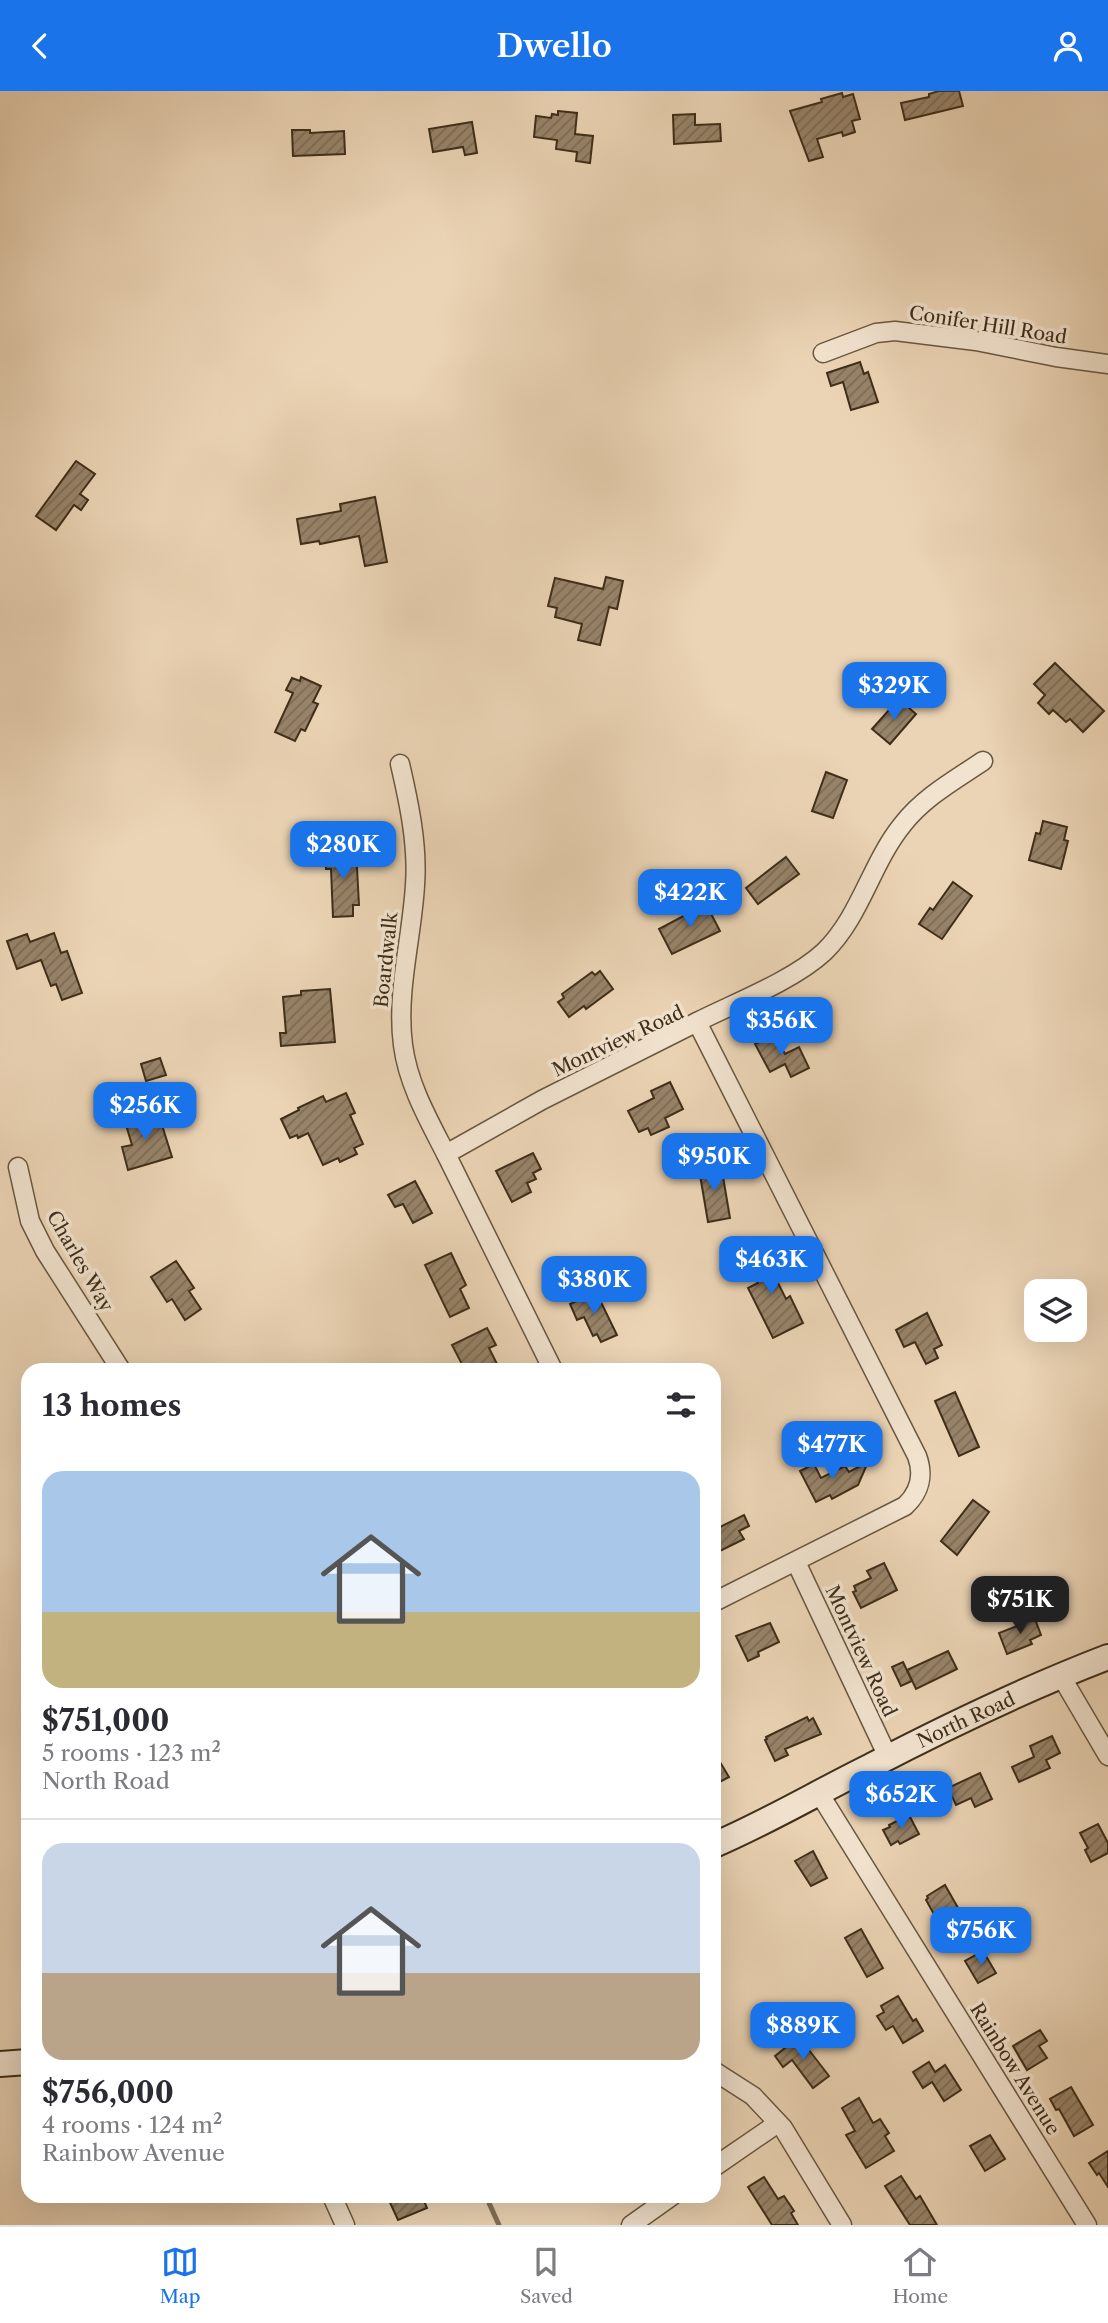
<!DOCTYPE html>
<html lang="en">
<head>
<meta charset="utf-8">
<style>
  :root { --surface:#fff; --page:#f7f7f7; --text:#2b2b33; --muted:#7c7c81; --line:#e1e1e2; --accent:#1a73e8 }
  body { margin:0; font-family:"Libre Caslon Text",serif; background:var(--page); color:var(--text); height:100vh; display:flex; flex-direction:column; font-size:26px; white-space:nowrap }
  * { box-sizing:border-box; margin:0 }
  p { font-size:23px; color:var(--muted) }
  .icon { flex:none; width:38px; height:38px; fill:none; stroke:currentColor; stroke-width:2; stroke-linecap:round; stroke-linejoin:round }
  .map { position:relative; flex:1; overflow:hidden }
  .details { position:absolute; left:21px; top:1272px; width:700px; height:840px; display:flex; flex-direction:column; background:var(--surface); border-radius:21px; box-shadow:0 7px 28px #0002 }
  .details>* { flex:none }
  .fabs { position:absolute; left:1024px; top:1188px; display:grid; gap:14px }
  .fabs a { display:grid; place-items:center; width:63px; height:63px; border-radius:14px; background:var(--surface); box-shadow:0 7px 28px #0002; font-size:35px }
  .price { position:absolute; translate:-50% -60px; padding:0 16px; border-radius:14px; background:var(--accent); color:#fff; font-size:23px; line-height:46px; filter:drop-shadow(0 2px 4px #0008) }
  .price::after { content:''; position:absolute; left:50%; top:42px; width:21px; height:16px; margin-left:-10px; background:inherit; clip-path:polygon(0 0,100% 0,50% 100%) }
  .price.current { background:#222; color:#fff }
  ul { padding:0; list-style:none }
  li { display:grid; align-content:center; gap:14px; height:371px; padding:0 21px }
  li+li { border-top:2px solid var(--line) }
  li span { display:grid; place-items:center; height:217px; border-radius:21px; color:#555 }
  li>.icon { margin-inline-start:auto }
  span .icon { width:126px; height:126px; fill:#fffc; stroke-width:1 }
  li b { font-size:30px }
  h2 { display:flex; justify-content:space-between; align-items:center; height:84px; padding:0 21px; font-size:30px }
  header { display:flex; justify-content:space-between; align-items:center; height:91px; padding:0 21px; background:var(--accent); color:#fff; font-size:32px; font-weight:600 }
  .tab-bar { display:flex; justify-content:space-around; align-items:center; height:98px; border-top:2px solid var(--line); background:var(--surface); font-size:19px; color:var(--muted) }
  .tab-bar a { display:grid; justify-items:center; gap:4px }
  .tab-bar .current { color:var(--accent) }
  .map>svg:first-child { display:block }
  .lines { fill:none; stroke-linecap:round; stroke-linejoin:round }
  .stream { stroke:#827057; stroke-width:5 }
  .building { fill:url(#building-hatch); stroke:#3e2e19; stroke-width:2 }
  .street-casing { stroke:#695840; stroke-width:21 }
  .secondary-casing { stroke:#3e2e19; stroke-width:28 }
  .street { stroke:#f2e3cf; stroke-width:18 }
  .secondary { stroke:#f2e3cf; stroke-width:24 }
  .labels { text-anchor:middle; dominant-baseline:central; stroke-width:7; stroke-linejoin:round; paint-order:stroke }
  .street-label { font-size:19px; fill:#3e2e19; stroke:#f2e3cf }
</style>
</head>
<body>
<header><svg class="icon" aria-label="back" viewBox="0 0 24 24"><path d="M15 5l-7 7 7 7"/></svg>Dwello<svg class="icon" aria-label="person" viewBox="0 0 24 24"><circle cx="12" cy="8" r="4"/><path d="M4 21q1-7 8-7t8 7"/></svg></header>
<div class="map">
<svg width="1108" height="2134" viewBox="0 0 1108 2134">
  <defs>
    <pattern id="building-hatch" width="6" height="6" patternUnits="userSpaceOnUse" patternTransform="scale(1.75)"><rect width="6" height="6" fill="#98846a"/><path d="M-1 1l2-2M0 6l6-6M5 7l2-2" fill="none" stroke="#7d6c56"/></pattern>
  </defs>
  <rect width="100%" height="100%" fill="#ebd4b5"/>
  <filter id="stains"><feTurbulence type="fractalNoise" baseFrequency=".00286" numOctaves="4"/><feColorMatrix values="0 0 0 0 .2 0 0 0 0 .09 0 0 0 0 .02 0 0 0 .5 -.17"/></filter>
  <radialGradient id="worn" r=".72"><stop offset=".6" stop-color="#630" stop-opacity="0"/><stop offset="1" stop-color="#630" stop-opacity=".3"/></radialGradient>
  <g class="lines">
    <!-- stream -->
    <path class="stream" d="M489 2105V2112L499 2134"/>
  </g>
  <!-- building -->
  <g class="building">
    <path d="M939 0H959L963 15 905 29 901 12 929 6V3Z"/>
    <path d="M842 2 843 6 853 3 860 28 852 30 855 41 843 45 842 41 817 48 823 66 809 70 790 20 822 11 821 8Z"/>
    <path d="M558 20 577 22 575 43 593 45 590 72 576 70 577 61 556 58 557 49 534 46 536 25 551 27 552 23 558 24Z"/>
    <path d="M695 23V34L720 33 721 50 674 53 673 24Z"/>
    <path d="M472 31 477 62 465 64 463 56 433 61 429 38Z"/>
    <path d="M292 39H310V42L344 40 345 63 293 65Z"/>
    <path d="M860 271 864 283 868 281 878 311 851 319 843 291 831 295 827 282Z"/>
    <path d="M76 370 95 383 80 403 88 409 81 419 74 414 56 439 36 425Z"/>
    <path d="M375 406 387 471 365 475 359 445 320 453 319 450 301 453 297 428 341 420 340 413Z"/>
    <path d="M606 486 623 490 617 518 609 516 600 554 578 549 582 533 555 526 557 517 548 515 555 487 603 498Z"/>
    <path d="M1055 572 1104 620 1083 641 1070 628 1066 631 1053 619 1049 623 1038 612 1045 604 1034 593Z"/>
    <path d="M301 586 321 595 313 611 318 613 305 640 301 638 295 650 275 641 293 602 286 599 292 587 300 590Z"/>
    <path d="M899 608 916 623 890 653 872 638Z"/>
    <path d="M826 681 847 689 833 727 812 720Z"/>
    <path d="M1043 730 1067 736 1064 749 1068 750 1061 778 1029 769 1036 742 1040 743Z"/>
    <path d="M356 758 359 814H353V825L333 826 331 778H326L325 760Z"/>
    <path d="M786 766 799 783 758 813 746 797Z"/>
    <path d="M953 791 972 805 942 848 919 833 930 817 933 819Z"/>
    <path d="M706 813 720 840 672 863 659 838Z"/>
    <path d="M54 842 61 862 67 860 82 902 62 909 56 893 51 895 41 869 17 878 7 850 27 843 30 851Z"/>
    <path d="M600 880 613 898 586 918 584 915 569 926 558 911 564 907 562 903 592 881 595 884Z"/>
    <path d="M330 898 335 951 281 955 280 942H286L283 906 301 904V900Z"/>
    <path d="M774 943 785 963 799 956 809 977 791 986 785 973 770 981 755 953Z"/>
    <path d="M160 967 166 984 146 990 141 973Z"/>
    <path d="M670 991 683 1018 665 1027 669 1036 651 1044 648 1037 639 1041 628 1020 654 1007 651 1000Z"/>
    <path d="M346 1002 355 1022 350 1024 363 1053 354 1057 357 1063 340 1071 338 1067 323 1074 308 1042 298 1047 297 1044 290 1047 281 1028 299 1019 298 1017 323 1005 326 1011Z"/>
    <path d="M141 1018 145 1032 151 1030 152 1034 161 1031 172 1066 128 1079 122 1056 132 1054 123 1024Z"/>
    <path d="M533 1062 541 1078 533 1082 536 1088 527 1092 531 1101 512 1111 496 1080Z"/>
    <path d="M721 1074 730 1127 708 1131 699 1078Z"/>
    <path d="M415 1090 432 1122 413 1132 403 1113 395 1116 388 1104Z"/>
    <path d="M766 1156 777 1178 772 1180 786 1208 790 1205 803 1232 773 1247 748 1197 758 1192 745 1167Z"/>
    <path d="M451 1162 466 1194 460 1198 469 1217 450 1226 425 1174Z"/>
    <path d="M176 1170 194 1197 189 1200 201 1218 185 1229 172 1208 167 1211 151 1186Z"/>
    <path d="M596 1201 617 1244 601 1251 597 1243 593 1245 584 1226 577 1229 570 1213Z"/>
    <path d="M927 1222 942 1254 934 1258 938 1267 926 1273 915 1251 904 1256 896 1239Z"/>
    <path d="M487 1237 496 1254 489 1257 500 1279H465L452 1254Z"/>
    <path d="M955 1301 979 1356 959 1365 935 1310Z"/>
    <path d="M868 1371 858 1394 832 1408 830 1404 816 1411 800 1380 814 1373 821 1387 845 1375 849 1381Z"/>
    <path d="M973 1409 989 1421 957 1464 941 1450Z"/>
    <path d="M744 1424 749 1435 739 1440 744 1448 714 1463V1439Z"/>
    <path d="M884 1472 897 1499 861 1517 853 1501 856 1500 854 1495 871 1487 867 1480Z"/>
    <path d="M1035 1528 1041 1544 1030 1549 1032 1553 1007 1563 999 1542Z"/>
    <path d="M770 1532 779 1551 758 1561 759 1565 748 1570 736 1545Z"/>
    <path d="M948 1560 957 1578 916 1598 907 1579Z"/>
    <path d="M903 1571 912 1590 901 1595 892 1576Z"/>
    <path d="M807 1626 809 1630 813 1627 821 1643 785 1658 788 1664 775 1670 765 1649 767 1648 766 1646Z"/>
    <path d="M1052 1645 1060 1662 1046 1669 1050 1677 1019 1691 1012 1676 1034 1666 1030 1655Z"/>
    <path d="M714 1661 729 1686 714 1694Z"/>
    <path d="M980 1682 992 1708 975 1716 971 1707 956 1714 948 1697Z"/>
    <path d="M909 1724 919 1743 900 1753 898 1750 891 1754 883 1739 890 1736 889 1734Z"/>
    <path d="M1098 1733 1108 1752V1762L1091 1771 1085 1759 1088 1757 1080 1742Z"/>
    <path d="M813 1760 827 1787 811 1795 795 1770Z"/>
    <path d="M945 1794 962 1824 941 1836 926 1809 928 1807 927 1805Z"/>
    <path d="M861 1838 883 1877 867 1886 845 1847Z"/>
    <path d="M983 1860 996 1882 978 1892 965 1870Z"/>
    <path d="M898 1905 913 1930 916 1928 923 1940 903 1952 893 1935 886 1939 877 1925 884 1921 881 1915Z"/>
    <path d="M1040 1939 1047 1950 1039 1955 1047 1967 1027 1979 1013 1955Z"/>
    <path d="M799 1946 829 1985 813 1997 792 1969 783 1976 775 1965Z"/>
    <path d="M929 1971 935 1981 945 1974 961 1999 944 2010 932 1991 923 1997 913 1981Z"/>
    <path d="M1071 1996 1093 2034 1074 2045 1059 2018 1056 2019 1050 2008Z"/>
    <path d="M859 2007 873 2032 880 2028 889 2042 885 2045 894 2060 866 2077 846 2044 855 2040 842 2017Z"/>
    <path d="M990 2044 1005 2068 985 2080 970 2055Z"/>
    <path d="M1108 2060V2096L1099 2082 1097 2084 1089 2072Z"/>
    <path d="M901 2085 916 2108 920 2105 937 2134H910L885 2095Z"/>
    <path d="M764 2086 778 2108 784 2105 794 2120 791 2122 798 2134H772L748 2096Z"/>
    <path d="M387 2105H422L427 2117 398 2129Z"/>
  </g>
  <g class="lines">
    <!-- street casing -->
    <g class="street-casing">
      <g id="street">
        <path d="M823 262 876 242 895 240 976 250 1056 266 1108 273"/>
        <path d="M400 673C409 712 418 754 415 794 412 847 396 901 403 954 408 993 428 1028 446 1063"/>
        <path d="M697 931C735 912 794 889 824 861 861 825 871 772 903 733 924 706 955 689 983 670"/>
        <path d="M18 1076 30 1130 45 1160 121 1279"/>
        <path d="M553 1279 446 1063 542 1009 697 931 917 1365C924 1384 920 1401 905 1415L714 1511"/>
        <path d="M796 1471 888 1666"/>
        <path d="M1061 1585 1108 1665"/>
        <path d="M819 1702 1087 2134"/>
        <path d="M714 1980 753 2005 783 2037 842 2134"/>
        <path d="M714 2076 778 2032"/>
        <path d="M332 2105 345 2134"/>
        <path d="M631 2134 672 2105"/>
      </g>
    </g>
    <!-- secondary casing -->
    <g class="secondary-casing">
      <g id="secondary">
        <path d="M714 1754C768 1731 818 1701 871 1675 948 1635 1027 1597 1108 1566"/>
        <path d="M0 1973 28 1971"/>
      </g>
    </g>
    <!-- street -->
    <use href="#street" class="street"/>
    <!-- secondary -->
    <use href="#secondary" class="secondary"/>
  </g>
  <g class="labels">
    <!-- street labels -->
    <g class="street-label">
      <text transform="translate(988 234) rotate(9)">Conifer Hill Road</text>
      <text transform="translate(386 869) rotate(-84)">Boardwalk</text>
      <text transform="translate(618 950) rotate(-25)">Montview Road</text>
      <text transform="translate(80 1170) rotate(60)">Charles Way</text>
      <text transform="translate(861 1560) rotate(65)">Montview Road</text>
      <text transform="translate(966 1629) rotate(-25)">North Road</text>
      <text transform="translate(1015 1978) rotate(58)">Rainbow Avenue</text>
    </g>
  </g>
  <rect width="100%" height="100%" filter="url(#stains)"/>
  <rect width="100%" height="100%" fill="url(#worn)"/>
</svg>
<div class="fabs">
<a><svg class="icon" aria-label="layers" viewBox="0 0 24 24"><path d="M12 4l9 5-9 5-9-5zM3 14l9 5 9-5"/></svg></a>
</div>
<b class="price" style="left:894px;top:631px">$329K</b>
<b class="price" style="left:343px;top:790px">$280K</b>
<b class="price" style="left:690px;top:838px">$422K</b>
<b class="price" style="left:781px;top:966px">$356K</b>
<b class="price" style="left:145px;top:1051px">$256K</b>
<b class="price" style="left:714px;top:1102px">$950K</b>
<b class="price" style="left:771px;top:1205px">$463K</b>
<b class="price" style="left:594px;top:1225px">$380K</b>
<b class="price" style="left:832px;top:1390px">$477K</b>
<b class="price current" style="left:1020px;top:1545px">$751K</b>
<b class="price" style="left:901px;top:1740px">$652K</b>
<b class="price" style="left:981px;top:1876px">$756K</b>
<b class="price" style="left:803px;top:1971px">$889K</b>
<section class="details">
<h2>13 homes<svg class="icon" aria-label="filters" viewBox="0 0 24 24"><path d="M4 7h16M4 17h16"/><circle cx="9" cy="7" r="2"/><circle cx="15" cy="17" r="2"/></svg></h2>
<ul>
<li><span style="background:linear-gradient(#a9c7e8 65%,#c2b280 0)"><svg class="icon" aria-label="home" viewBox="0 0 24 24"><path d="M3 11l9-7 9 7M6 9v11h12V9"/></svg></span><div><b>$751,000</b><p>5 rooms · 123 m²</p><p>North Road</p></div></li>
<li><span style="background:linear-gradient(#c9d6e8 60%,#b9a48a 0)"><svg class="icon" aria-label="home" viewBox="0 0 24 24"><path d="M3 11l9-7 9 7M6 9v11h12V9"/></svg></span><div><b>$756,000</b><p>4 rooms · 124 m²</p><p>Rainbow Avenue</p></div></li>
</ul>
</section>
</div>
<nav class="tab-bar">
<a class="current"><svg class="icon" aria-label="map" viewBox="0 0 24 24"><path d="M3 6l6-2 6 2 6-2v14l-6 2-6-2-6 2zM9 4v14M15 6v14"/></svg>Map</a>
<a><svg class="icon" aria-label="saved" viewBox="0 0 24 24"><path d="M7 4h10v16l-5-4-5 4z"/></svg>Saved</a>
<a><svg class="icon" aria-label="home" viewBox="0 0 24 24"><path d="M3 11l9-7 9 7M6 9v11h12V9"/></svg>Home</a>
</nav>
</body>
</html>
